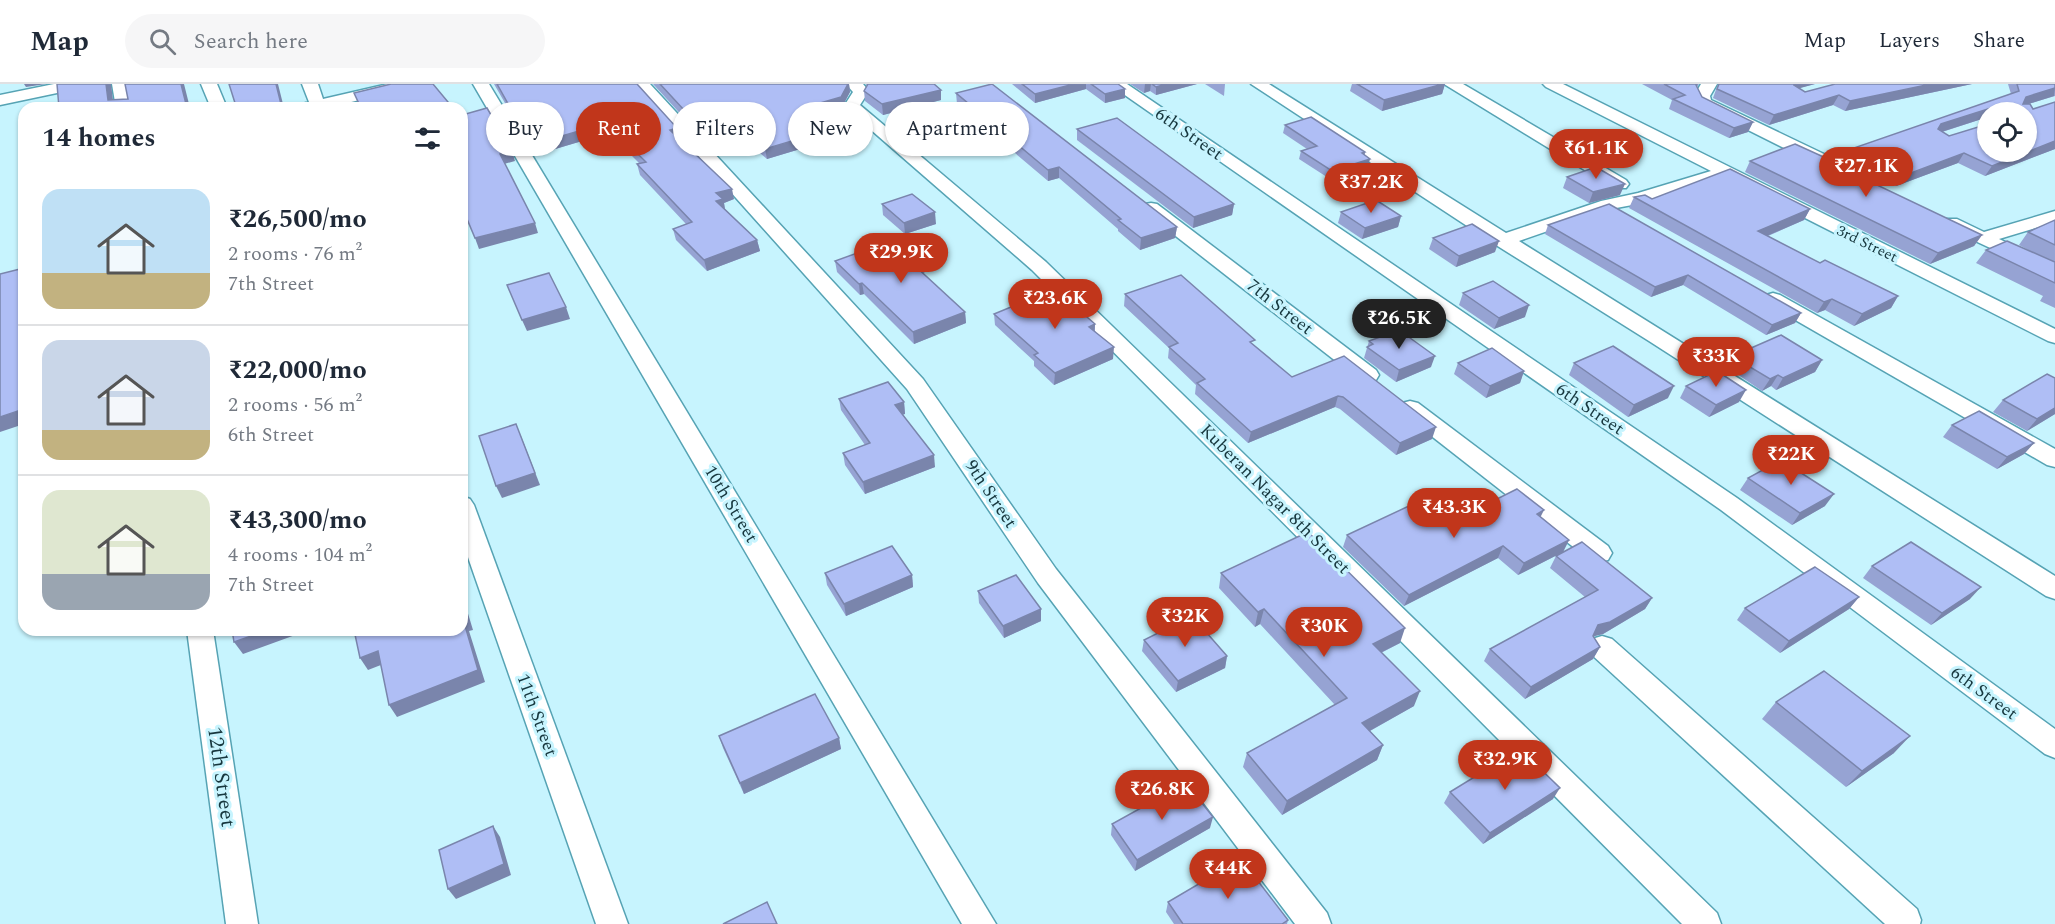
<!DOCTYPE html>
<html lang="en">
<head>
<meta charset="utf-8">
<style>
  :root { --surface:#fff; --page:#f6f6f7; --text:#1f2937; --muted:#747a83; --line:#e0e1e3; --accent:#c1361b }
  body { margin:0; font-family:Spectral,serif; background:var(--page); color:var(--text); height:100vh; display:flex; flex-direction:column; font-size:22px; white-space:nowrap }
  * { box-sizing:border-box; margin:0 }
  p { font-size:20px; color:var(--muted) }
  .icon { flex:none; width:33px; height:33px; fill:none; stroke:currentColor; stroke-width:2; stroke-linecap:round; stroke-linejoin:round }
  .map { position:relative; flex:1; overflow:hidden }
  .details { position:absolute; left:18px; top:18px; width:450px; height:534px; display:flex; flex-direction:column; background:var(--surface); border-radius:18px; box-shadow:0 2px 4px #0004 }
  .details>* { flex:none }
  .guide { position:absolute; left:486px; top:18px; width:570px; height:54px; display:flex; gap:12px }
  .fabs { position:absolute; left:1977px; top:18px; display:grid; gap:12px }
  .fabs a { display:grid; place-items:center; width:60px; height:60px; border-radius:50%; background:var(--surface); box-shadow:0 2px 4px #0004; font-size:30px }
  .price { position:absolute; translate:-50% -51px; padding:0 14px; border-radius:21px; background:var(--accent); color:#fff; font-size:20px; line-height:39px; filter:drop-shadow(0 2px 3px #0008) }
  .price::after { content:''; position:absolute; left:50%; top:36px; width:18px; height:14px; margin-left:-9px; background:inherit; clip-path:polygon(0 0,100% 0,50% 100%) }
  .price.active { background:#222; color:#fff }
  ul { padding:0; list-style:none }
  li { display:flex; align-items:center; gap:18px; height:150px; padding:0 24px }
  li+li { border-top:2px solid var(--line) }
  li span { display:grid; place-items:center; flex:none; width:168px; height:120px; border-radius:18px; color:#555 }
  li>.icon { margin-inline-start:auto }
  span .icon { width:72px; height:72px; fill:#fffc; stroke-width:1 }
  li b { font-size:26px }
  h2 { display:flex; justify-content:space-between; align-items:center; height:72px; padding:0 24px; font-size:26px }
  .pill { padding:0 21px; border-radius:27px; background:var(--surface); box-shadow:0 2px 4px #0004; font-size:21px; line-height:54px }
  .pill.active { background:var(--accent); color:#fff }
  header { display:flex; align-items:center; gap:36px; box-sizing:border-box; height:84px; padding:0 30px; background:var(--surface); border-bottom:2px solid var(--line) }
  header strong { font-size:28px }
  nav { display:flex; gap:33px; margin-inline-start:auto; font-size:21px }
  .search { width:420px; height:54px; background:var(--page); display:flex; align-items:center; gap:15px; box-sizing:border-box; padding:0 21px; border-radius:33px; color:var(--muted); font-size:22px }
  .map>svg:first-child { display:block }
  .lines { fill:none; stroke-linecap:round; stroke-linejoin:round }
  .minor-casing { stroke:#56a3b4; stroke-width:3 }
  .minor { fill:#fff; fill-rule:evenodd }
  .wall { fill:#96a3d3; fill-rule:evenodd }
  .shaded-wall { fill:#7a85ac }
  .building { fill:#afbef5; stroke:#7a85ac; stroke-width:1.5; fill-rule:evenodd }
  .labels { text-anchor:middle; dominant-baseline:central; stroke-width:6; stroke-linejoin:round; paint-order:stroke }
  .far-street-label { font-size:15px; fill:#17373e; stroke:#c7f4fe }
  .street-label { font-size:18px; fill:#17373e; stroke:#c7f4fe }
  .near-street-label { font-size:21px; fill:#17373e; stroke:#c7f4fe }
</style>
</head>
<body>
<header>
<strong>Map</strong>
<div class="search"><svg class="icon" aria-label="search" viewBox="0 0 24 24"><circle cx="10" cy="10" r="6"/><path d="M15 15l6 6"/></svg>Search here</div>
<nav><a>Map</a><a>Layers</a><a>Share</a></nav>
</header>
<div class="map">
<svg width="2055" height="840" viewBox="0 0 2055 840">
  <rect width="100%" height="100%" fill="#c7f4fe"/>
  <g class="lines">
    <!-- minor casing -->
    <g class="minor-casing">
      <g id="minor">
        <path d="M54 0H84L76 5 0 21V11Z"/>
        <path d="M112 0H128L132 24H116Z"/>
        <path d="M201 0H217L227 24H211Z"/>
        <path d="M302 0H318L323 15 388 0H415L412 3 327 24H297L300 21 309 18Z"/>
        <path d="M473 0H489L996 840H962Z"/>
        <path d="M634 0H650L923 295 1056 485 1327 829 1331 840H1295L1038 499 907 305Z"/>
        <path d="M846 0H863L869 7 860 21 1046 178 1717 829 1721 840H1682L1032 186 847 25 844 22 853 8Z"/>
        <path d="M1109 0H1127L1737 414 2055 645V674L2045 670 1721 426Z"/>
        <path d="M1251 0H1269L1506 149 1601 117 1638 109 1711 87 1546 3 1543 0H1563L2055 245V259L2048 257 1724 93 1648 118 1611 125 1519 157 2055 492V515L2046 512 1649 257 1496 161Z"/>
        <path d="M1444 0H1463L1626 96 1629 100 1626 104H1614Z"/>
        <path d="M1701 0H1717L1710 12 1711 16 1826 71 1828 75 1820 80 1814 79 1700 22 1694 12Z"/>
        <path d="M1151 119 1157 120 1376 286 1379 291 1376 296 1368 298 1360 296 1145 128 1142 124 1145 120Z"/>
        <path d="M2055 127V138L1999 155 2055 181V194L1945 143 1942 139 1945 135H1957L1984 148Z"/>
        <path d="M1773 209 1780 211 2055 365V383L2047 381 1766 219 1763 215 1766 211Z"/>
        <path d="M1410 317 1418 319 1608 462 1612 469 1608 476 1599 478 1590 476 1402 329 1399 324 1402 319Z"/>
        <path d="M462 412 470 415 474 421 628 840H596L462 456Z"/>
        <path d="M187 546H213L258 840H226Z"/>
        <path d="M1602 552 1612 555 1917 825 1921 836 1920 840H1885L1592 571 1588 563 1592 555Z"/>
      </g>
    </g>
    <!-- minor -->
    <use href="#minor" class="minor"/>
  </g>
  <!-- wall -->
  <g class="wall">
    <path d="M494 0H637L677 44 679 55 734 115 724 119 725 125 757 156 760 167 707 187 676 156 673 145 686 140 640 91 637 80H640L609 49 535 71Z"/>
    <path d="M653 0H849L850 8 842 23 822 29 839 43 840 53 767 75 726 40 698 49Z"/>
    <path d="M866 0H934L941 6V16L883 31 865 17 864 7 867 2Z"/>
    <path d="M1012 0H1118L1125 14 1105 19 1086 5 1035 19Z"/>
    <path d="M1130 0H1197L1156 11 1150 7 1144 9Z"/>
    <path d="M1205 0H1225L1224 12Z"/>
    <path d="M1352 0H1445L1442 10 1382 27 1350 7Z"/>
    <path d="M1642 0H1699L1697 3 1702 13 1753 38 1748 48 1729 54 1669 25 1672 16Z"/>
    <path d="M1718 0H1815L1799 4 1805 8 1835 0H1972L1845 27 1833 21 1769 41 1713 14Z"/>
    <path d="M2008 0H2055V12L2028 20 2033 25 2055 18V65L1985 92 1958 79 1896 102 1842 76 1848 66 2011 10ZM1988 28H2026L1949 52 1942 48 1988 33Z"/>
    <path d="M956 9 1177 143 1175 154 1140 166 1118 147V145L1059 94 1048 97 957 20Z"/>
    <path d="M1285 41 1368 83 1330 95 1299 75 1301 67 1307 65 1283 49Z"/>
    <path d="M1077 45 1234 120 1232 131 1193 144 1077 56Z"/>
    <path d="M1750 77 1879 102 1982 151 1974 162 1930 180 1745 88Z"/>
    <path d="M1567 93 1620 111 1589 119 1563 104Z"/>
    <path d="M1634 113 1810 125 1804 136 1768 152 1820 179 1898 212 1891 224 1854 242 1825 226 1817 229 1629 124Z"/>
    <path d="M882 120 936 140 905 150 883 131Z"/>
    <path d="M1341 128 1401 132 1398 143 1362 155 1338 139Z"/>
    <path d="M2055 136V224L2040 217 2043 212 1976 179 1986 166 2038 171 2019 161 2028 148Z"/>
    <path d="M1548 141 1801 229 1795 239 1766 251 1683 201 1651 213 1545 150Z"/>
    <path d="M1433 154 1495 168 1456 183 1429 165Z"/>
    <path d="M924 176 925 188 922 189 965 228 966 239 914 260 864 210 860 211 837 188 835 177Z"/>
    <path d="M1463 209 1525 233 1494 245 1459 221Z"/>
    <path d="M1125 210 1254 261 1292 293 1344 272 1432 355 1396 371 1340 325 1335 323 1248 359 1195 310 1196 301 1168 274 1169 264 1124 222Z"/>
    <path d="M994 230 1095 240V247L1113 275 1054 301 1034 282V277L995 241Z"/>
    <path d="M1369 257 1431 283 1396 298 1364 274Z"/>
    <path d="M1742 268 1822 276 1815 288 1776 306 1771 302 1762 307 1734 288 1737 281 1735 280Z"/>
    <path d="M1458 279 1524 287 1520 299 1486 314 1454 290Z"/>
    <path d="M1574 279 1668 314 1628 333 1569 291Z"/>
    <path d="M1686 302 1739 318 1709 333 1680 314Z"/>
    <path d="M839 315 904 318 905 330H903L935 383 865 410 845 381 843 369 865 361 841 326Z"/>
    <path d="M2003 316 2055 330 2027 347 1993 328Z"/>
    <path d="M1952 341 2034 359 2024 370 1997 385 1943 353Z"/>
    <path d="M1748 394 1825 422 1792 441 1740 406Z"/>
    <path d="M1541 433 1569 456 1563 468 1518 491 1498 474 1404 522 1343 463 1347 451 1453 437Z"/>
    <path d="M1556 472 1652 514 1645 525 1603 550 1593 552 1600 563 1593 575 1525 615 1484 577 1490 565 1585 513 1550 484Z"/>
    <path d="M1872 482 1970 515 1931 541 1863 494Z"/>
    <path d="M825 489 912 491 913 503 846 532 827 501Z"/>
    <path d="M1221 489 1400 559 1381 569 1414 622 1370 647 1383 661 1377 676 1282 731 1243 683 1247 669 1335 621 1260 540 1255 543 1219 504Z"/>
    <path d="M978 507 1041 525V537L1004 554 979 519Z"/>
    <path d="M1859 513 1849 525 1780 569 1737 536 1745 524Z"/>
    <path d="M1144 556 1227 572 1225 584 1176 608 1142 567Z"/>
    <path d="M1776 618 1894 669 1846 703 1762 635Z"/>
    <path d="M719 652 839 654 841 665 744 710 723 664Z"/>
    <path d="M1450 708 1553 715 1483 760 1444 719Z"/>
    <path d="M1112 740 1210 744 1135 787 1111 751Z"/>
    <path d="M1168 818 1288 836 1287 840H1174L1166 828Z"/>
  </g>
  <!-- shaded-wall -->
  <g class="shaded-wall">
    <path d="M24 0H46L26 3Z"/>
    <path d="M106 0H111L114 24 108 16Z"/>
    <path d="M181 0H184L190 24H187Z"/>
    <path d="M276 0H278L284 24H282Z"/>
    <path d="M848 0H849L850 8 842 23 814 32 813 21Z"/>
    <path d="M1074 0H1086V5L1035 19V10Z"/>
    <path d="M1145 0H1151L1150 7 1144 9Z"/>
    <path d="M1166 0H1197L1156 11V3Z"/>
    <path d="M1443 0H1445L1442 10 1382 27 1384 16Z"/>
    <path d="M1795 0H1815L1793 6 1789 11Z"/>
    <path d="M1931 0H1972L1845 27 1850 17Z"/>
    <path d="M2055 4 2054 12 2019 23 2026 13Z"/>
    <path d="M1125 5V14L1105 19V10Z"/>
    <path d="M941 6V16L883 31 882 20Z"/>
    <path d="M1839 11 1833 21 1769 41 1774 31Z"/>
    <path d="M1994 23 1990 28H1988V33L1935 50 1941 40Z"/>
    <path d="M723 30 726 40 698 49 696 39Z"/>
    <path d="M1753 38 1748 48 1729 54 1734 44Z"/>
    <path d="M606 39 609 49 535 71 531 61Z"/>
    <path d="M839 43 840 53 767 75 765 65Z"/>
    <path d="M677 44 680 55 673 57 670 46Z"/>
    <path d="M2055 57V65L1985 92 1992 82Z"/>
    <path d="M512 67 515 77 504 80 500 70Z"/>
    <path d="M1365 68 1364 77 1370 75 1368 83 1330 95 1332 87 1362 69Z"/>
    <path d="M1964 69 1958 79 1896 102 1903 92Z"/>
    <path d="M1059 83V94L1048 97V86Z"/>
    <path d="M1625 100 1620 111 1589 119 1593 108Z"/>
    <path d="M732 105 734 115 724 119 725 126 716 117V109Z"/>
    <path d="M1234 120 1232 131 1193 144 1194 133Z"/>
    <path d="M1810 125 1804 136 1753 158 1758 147Z"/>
    <path d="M935 128 936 140 905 150 904 139Z"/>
    <path d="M1401 132 1398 143 1362 155 1365 144Z"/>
    <path d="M535 139 538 149 479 165 475 154Z"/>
    <path d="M1177 143 1175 154 1140 166 1141 154Z"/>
    <path d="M1982 151 1974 162 1930 180 1938 169Z"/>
    <path d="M757 156 760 167 707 187 704 176Z"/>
    <path d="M1499 157 1495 168 1456 183 1459 172Z"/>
    <path d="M924 176 925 188 914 192 913 180Z"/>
    <path d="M1688 191 1683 201 1651 213 1655 203Z"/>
    <path d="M862 199 864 210 860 211 859 200Z"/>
    <path d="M1898 212 1891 224 1854 242 1862 230Z"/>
    <path d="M1832 215 1825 226 1817 229 1824 218Z"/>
    <path d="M1529 221 1525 233 1494 245 1499 234Z"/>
    <path d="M566 223 570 235 527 247 522 236Z"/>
    <path d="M965 228 966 239 914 260 913 248Z"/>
    <path d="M1801 229 1795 239 1766 251 1772 241Z"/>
    <path d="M1095 240 1094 252 1089 243Z"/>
    <path d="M1114 263 1113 275 1054 301 1055 289Z"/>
    <path d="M1435 272 1431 283 1396 298 1399 286Z"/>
    <path d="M1822 276 1815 288 1776 306 1783 294Z"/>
    <path d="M1524 287 1520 299 1486 314 1490 302Z"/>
    <path d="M1778 291 1771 302 1762 307 1770 295Z"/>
    <path d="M1674 302 1668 314 1628 333 1634 321Z"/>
    <path d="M1746 306 1739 318 1709 333 1716 321Z"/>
    <path d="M1338 312 1335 323 1248 359 1251 348Z"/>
    <path d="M904 318 905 330 896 333 895 321Z"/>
    <path d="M2055 324V330L2027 347 2037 335Z"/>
    <path d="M24 325V340L0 348V333Z"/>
    <path d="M1436 343 1432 355 1396 371 1400 359Z"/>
    <path d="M521 352 540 401 502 414 496 402Z"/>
    <path d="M2034 359 2024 370 1997 385 2007 373Z"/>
    <path d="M934 371 935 383 865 410 863 398Z"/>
    <path d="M1834 410 1825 422 1792 441 1800 429Z"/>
    <path d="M1544 426 1538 438 1537 430Z"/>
    <path d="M1569 456 1563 468 1518 491 1524 479Z"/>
    <path d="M1503 462 1498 474 1404 522 1409 511Z"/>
    <path d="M912 491 913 503 846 532 844 520Z"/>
    <path d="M1981 503 1970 515 1931 541 1942 529Z"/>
    <path d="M462 510 473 546 469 547 485 598 397 633 389 621 463 535Z"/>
    <path d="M1859 513 1849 525 1780 569 1789 557Z"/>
    <path d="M1652 514 1645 525 1603 550 1591 553 1598 541Z"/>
    <path d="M1041 525V537L1004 554 1003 542Z"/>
    <path d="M1264 525 1260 540 1255 543 1258 528Z"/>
    <path d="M1405 544 1400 559 1368 575 1373 560Z"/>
    <path d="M268 546H309L243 570 234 558Z"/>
    <path d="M1600 563 1593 575 1525 615 1531 603Z"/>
    <path d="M378 567 386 579 368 586 360 574Z"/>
    <path d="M1227 572 1225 584 1176 608 1178 597Z"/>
    <path d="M1420 607 1414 622 1357 654 1362 639Z"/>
    <path d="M1910 652 1894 669 1846 703 1862 687Z"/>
    <path d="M839 654 841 665 744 710 740 699Z"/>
    <path d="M1383 661 1377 676 1282 731 1287 717Z"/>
    <path d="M1560 704 1553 715 1483 760 1490 749Z"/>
    <path d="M1213 733 1210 744 1135 787 1137 776Z"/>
    <path d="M493 742 500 753 511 791 456 815 448 805Z"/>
  </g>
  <!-- building -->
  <g class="building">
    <path d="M57 0H106L108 16 128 15 125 0H181L187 24H59Z"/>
    <path d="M229 0H276L282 24H213L235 19Z"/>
    <path d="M391 0H433L453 24H361L354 9Z"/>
    <path d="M497 0H637L677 44 670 46 732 105 716 109 723 115 716 117 757 156 704 176 673 145 692 138 637 80 646 78 606 39 531 61Z"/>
    <path d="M660 0H848L841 13 813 21 839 43 765 65 723 30 696 39Z"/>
    <path d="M868 0H934L941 6 882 20 864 7Z"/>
    <path d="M992 0 1177 143 1141 154 1118 136 1121 135 1059 83 1048 86 956 9Z"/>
    <path d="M1022 0H1074L1035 10Z"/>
    <path d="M1091 0H1118L1125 5 1105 10Z"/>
    <path d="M1152 0H1166L1156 3Z"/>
    <path d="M1357 0H1443L1384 16Z"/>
    <path d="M1664 0H1697L1696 1 1702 13 1753 38 1734 44 1673 15 1685 11Z"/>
    <path d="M1719 0H1795L1794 1 1805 8 1835 0H1931L1850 17 1839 11 1774 31 1717 5Z"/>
    <path d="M2017 0H2055V4L2026 13 2023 20H2030L2033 25 2055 18V57L1992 82 1964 69 1903 92 1848 66 2019 7ZM1994 23 1997 25 1996 28H2026V68H1988V40L1949 52 1938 45 1941 40Z"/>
    <path d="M487 24 512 67 500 70 535 139 475 154 462 123V31Z"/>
    <path d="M1311 33 1365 68 1362 69 1370 75 1332 87 1301 67 1317 62 1285 41Z"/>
    <path d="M1117 34 1234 120 1194 133 1077 45Z"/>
    <path d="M1795 60 1881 99 1877 101 1982 151 1938 169 1750 77Z"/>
    <path d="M1596 83 1625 100 1593 108 1567 93Z"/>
    <path d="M1730 85 1810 125 1758 147 1820 179 1825 176 1898 212 1862 230 1832 215 1824 218 1634 113 1645 111 1652 115Z"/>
    <path d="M912 110 935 128 904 139 882 120Z"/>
    <path d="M1376 116 1401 132 1365 144 1341 128Z"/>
    <path d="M1609 120 1801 229 1772 241 1688 191 1655 203 1548 141Z"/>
    <path d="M2055 136V161L2028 148Z"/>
    <path d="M1472 140 1499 157 1459 172 1433 154Z"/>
    <path d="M899 154 924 176 913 180 965 228 913 248 862 199 859 200 835 177Z"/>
    <path d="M2007 157 2055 178V199L1986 166Z"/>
    <path d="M24 184V325L0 333V190Z"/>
    <path d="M549 189 566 223 522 236 507 201Z"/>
    <path d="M1181 191 1255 256 1250 258 1292 293 1344 272 1436 343 1400 359 1343 313 1338 312 1251 348 1197 299 1205 295 1169 263 1178 259 1125 210Z"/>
    <path d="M1493 197 1529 221 1499 234 1463 209Z"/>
    <path d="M1055 205 1095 240 1089 243 1114 263 1055 289 1034 271 1038 269 994 230Z"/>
    <path d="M1399 246 1435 272 1399 286 1367 263 1373 260 1369 257Z"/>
    <path d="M1781 251 1822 276 1783 294 1778 291 1770 295 1740 277 1749 273 1742 268Z"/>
    <path d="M1613 262 1674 302 1634 321 1574 279Z"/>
    <path d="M1492 264 1524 287 1490 302 1458 279Z"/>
    <path d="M1717 287 1746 306 1716 321 1686 302Z"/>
    <path d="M2047 290 2055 294V324L2037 335 2003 316Z"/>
    <path d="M888 298 904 318 895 321 934 371 863 398 843 369 870 359 839 315Z"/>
    <path d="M1979 327 2034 359 2007 373 1952 341Z"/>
    <path d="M516 340 535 389 496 402 479 352Z"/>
    <path d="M1781 376 1834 410 1800 429 1748 394Z"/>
    <path d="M1517 405 1544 426 1537 430 1569 456 1524 479 1503 462 1409 511 1347 451 1426 414 1453 437Z"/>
    <path d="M1308 448 1405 544 1373 560 1420 607 1362 639 1383 661 1287 717 1247 669 1347 614 1264 525 1258 528 1221 489Z"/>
    <path d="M1582 458 1652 514 1610 538 1598 541 1593 552 1600 563 1531 603 1490 565 1598 506 1556 472Z"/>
    <path d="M1911 458 1981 503 1942 529 1872 482Z"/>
    <path d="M892 462 912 491 844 520 825 489Z"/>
    <path d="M1815 483 1859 513 1789 557 1745 524Z"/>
    <path d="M1016 491 1041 525 1003 542 978 507Z"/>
    <path d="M462 520 466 534 463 535 478 586 389 621 378 567 360 574 354 546H462Z"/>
    <path d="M1192 532 1227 572 1178 597 1144 556Z"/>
    <path d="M232 546H268L234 558Z"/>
    <path d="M1824 587 1910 652 1862 687 1776 618Z"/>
    <path d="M815 610 839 654 740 699 719 652Z"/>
    <path d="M1520 665 1560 704 1490 749 1450 708Z"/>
    <path d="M1186 699 1213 733 1137 776 1112 740Z"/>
    <path d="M493 742 504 780 448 805 439 766Z"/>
    <path d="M1241 775 1288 836 1282 840H1183L1168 818Z"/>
    <path d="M767 818 777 840H723Z"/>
  </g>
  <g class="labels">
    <!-- far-street labels -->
    <g class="far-street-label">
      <text transform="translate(1867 160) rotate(26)">3rd Street</text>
    </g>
    <!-- street labels -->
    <g class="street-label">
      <text transform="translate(1189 50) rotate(35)">6th Street</text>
      <text transform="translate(1280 223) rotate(38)">7th Street</text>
      <text transform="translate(1590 325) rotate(34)">6th Street</text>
      <text transform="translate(991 410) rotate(56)">9th Street</text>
      <text transform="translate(1275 415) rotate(45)">Kuberan Nagar 8th Street</text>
      <text transform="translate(731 420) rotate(59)">10th Street</text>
      <text transform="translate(1984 609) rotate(36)">6th Street</text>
      <text transform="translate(537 631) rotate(70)">11th Street</text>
    </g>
    <!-- near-street labels -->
    <g class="near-street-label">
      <text transform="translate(221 693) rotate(82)">12th Street</text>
    </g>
  </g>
</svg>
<div class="fabs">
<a><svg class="icon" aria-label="locate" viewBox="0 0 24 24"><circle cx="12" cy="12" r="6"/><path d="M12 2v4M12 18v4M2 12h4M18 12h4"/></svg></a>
</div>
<b class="price" style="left:1596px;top:96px">₹61.1K</b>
<b class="price" style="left:1866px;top:114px">₹27.1K</b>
<b class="price" style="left:1371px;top:130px">₹37.2K</b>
<b class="price" style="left:901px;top:200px">₹29.9K</b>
<b class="price" style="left:1055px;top:246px">₹23.6K</b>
<b class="price active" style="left:1399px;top:266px">₹26.5K</b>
<b class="price" style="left:1716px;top:304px">₹33K</b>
<b class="price" style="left:1791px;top:402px">₹22K</b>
<b class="price" style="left:1454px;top:455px">₹43.3K</b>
<b class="price" style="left:1185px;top:564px">₹32K</b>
<b class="price" style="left:1324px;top:574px">₹30K</b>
<b class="price" style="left:1505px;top:707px">₹32.9K</b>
<b class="price" style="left:1162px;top:737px">₹26.8K</b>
<b class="price" style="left:1228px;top:816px">₹44K</b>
<div class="guide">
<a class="pill">Buy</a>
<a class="pill active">Rent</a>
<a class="pill">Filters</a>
<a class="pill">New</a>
<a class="pill">Apartment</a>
</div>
<section class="details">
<h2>14 homes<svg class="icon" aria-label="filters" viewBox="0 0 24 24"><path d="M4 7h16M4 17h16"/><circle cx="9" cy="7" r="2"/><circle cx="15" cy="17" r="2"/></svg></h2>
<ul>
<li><span style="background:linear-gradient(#bfe0f5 70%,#c2b280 0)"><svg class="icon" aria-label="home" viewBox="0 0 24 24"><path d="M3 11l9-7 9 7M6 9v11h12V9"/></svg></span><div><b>₹26,500/mo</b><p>2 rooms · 76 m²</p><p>7th Street</p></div></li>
<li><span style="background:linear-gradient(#c9d6e8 75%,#c2b280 0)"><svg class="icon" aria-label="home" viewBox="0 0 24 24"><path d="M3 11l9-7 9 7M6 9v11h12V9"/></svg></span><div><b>₹22,000/mo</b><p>2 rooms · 56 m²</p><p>6th Street</p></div></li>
<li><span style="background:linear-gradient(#dfe7d0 70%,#9aa5b1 0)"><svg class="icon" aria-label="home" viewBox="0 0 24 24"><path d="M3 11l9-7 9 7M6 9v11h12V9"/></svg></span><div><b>₹43,300/mo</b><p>4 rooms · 104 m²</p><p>7th Street</p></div></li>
</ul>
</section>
</div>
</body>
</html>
